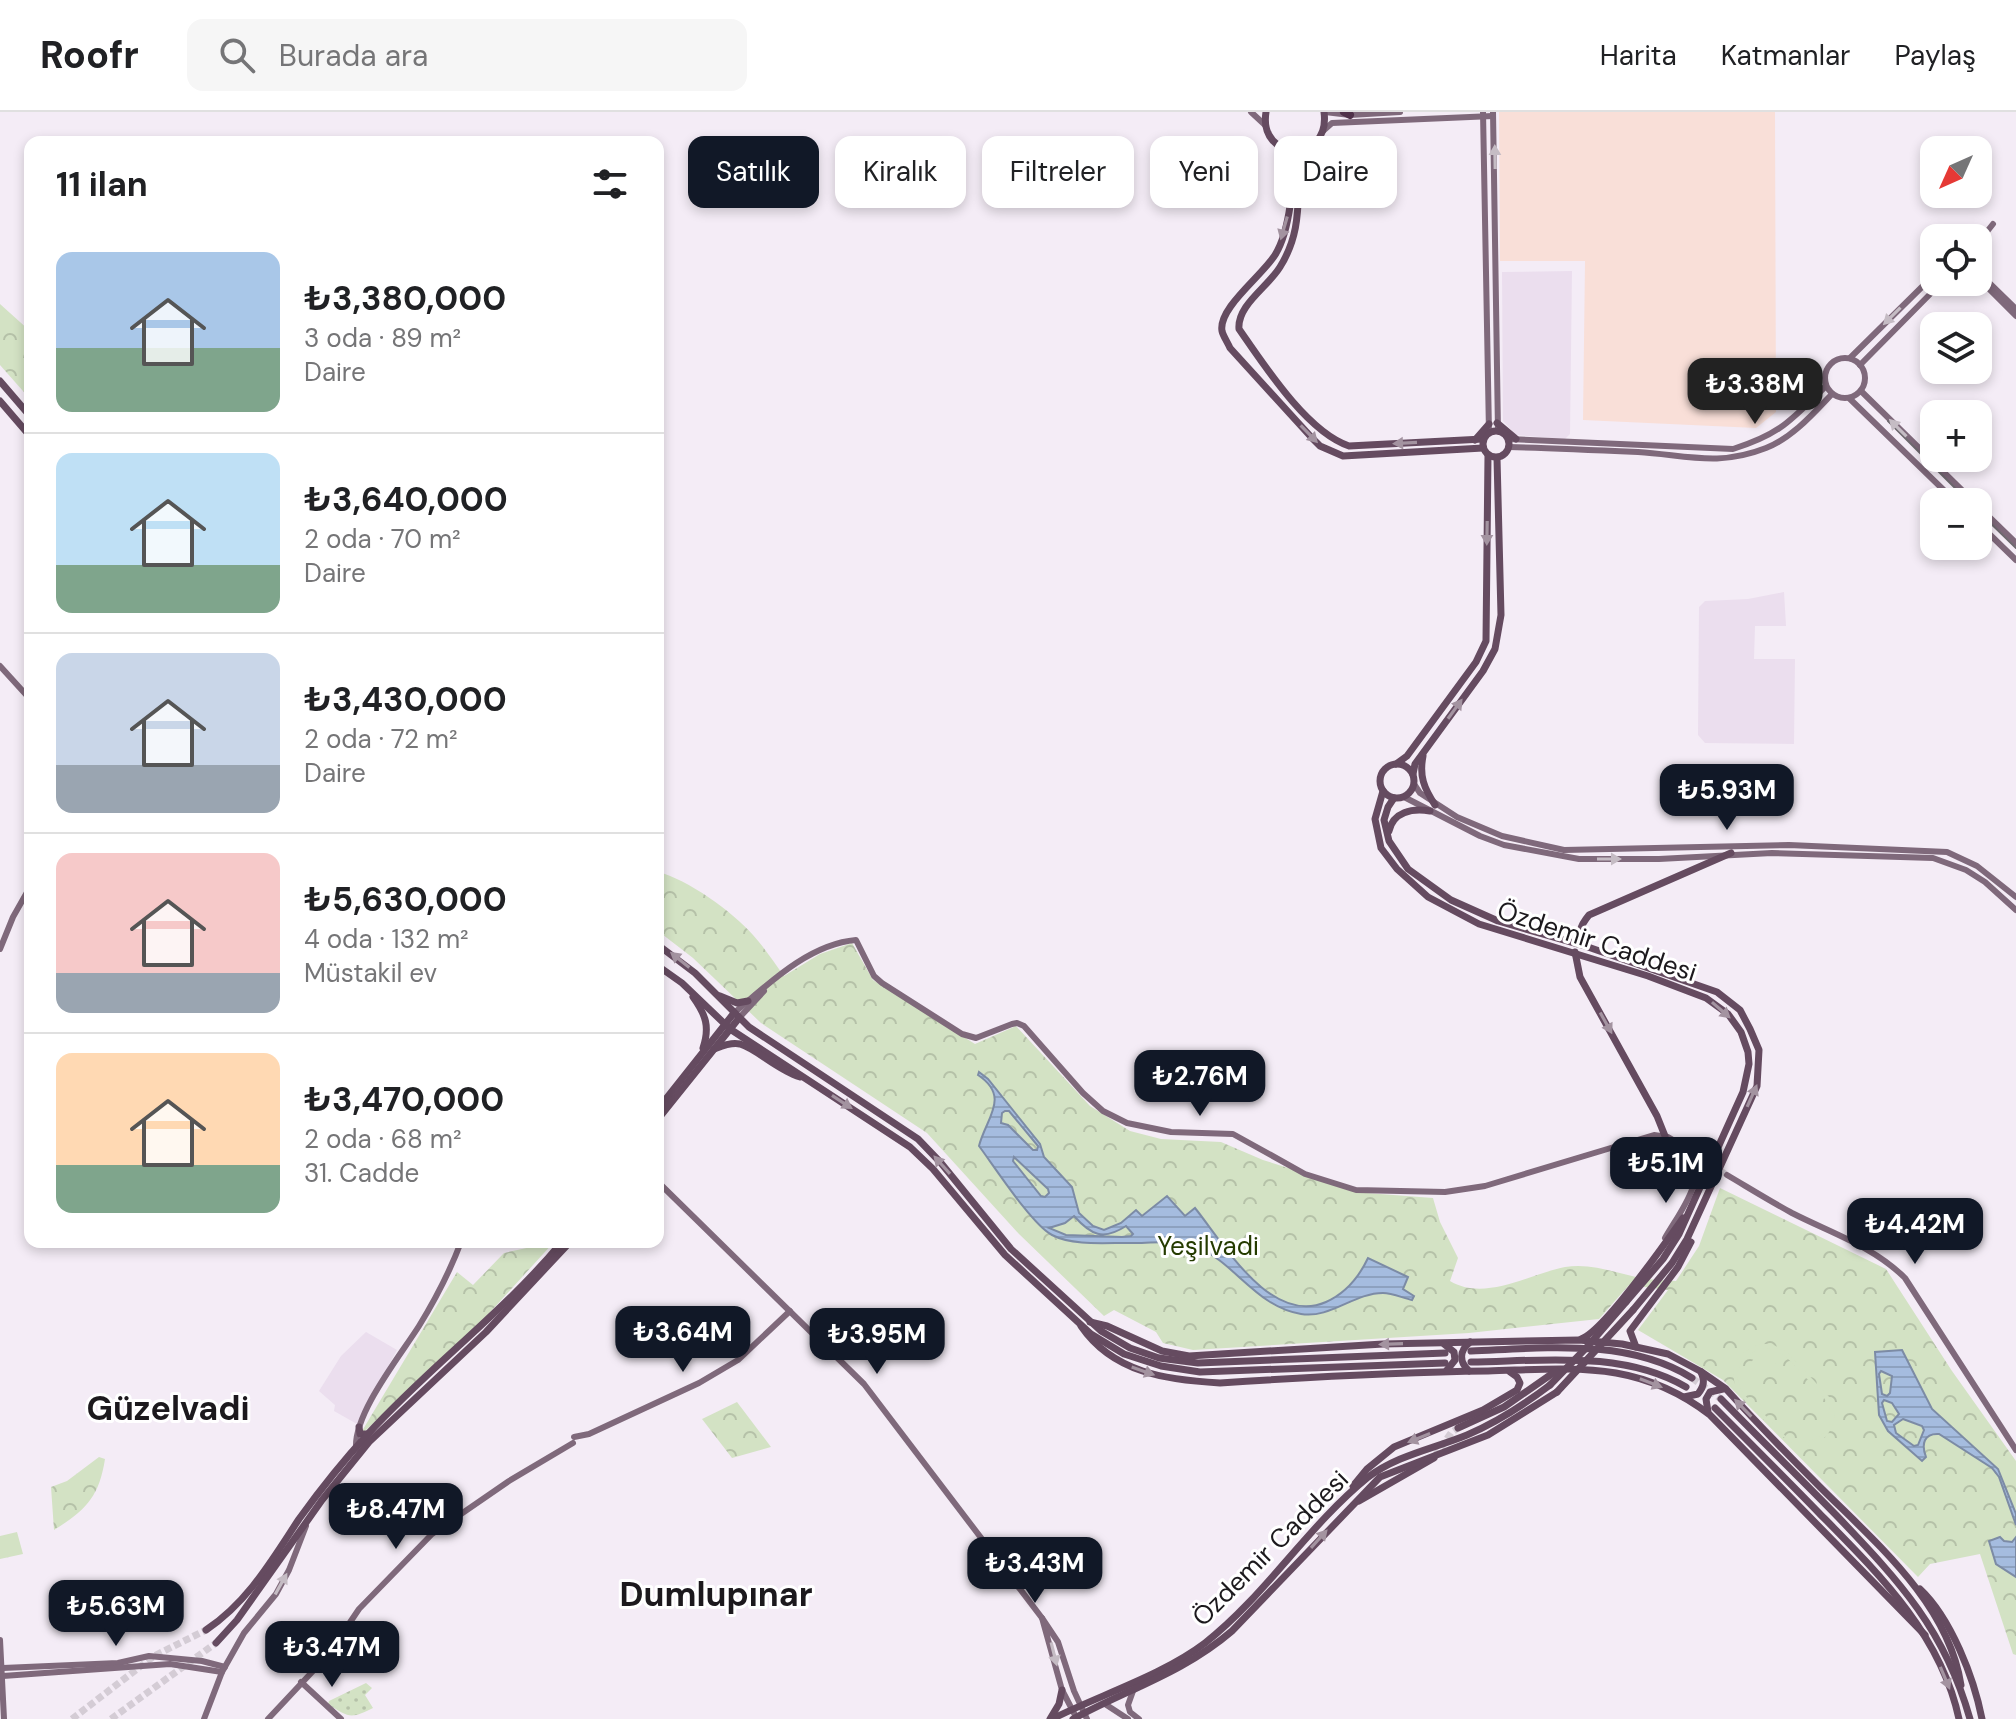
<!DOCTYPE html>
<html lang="tr">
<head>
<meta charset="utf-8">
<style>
  :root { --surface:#fff; --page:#f6f6f6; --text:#202124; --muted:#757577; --line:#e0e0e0; --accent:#111827 }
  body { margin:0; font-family:"DM Sans",sans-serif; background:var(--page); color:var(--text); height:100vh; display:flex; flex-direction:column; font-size:30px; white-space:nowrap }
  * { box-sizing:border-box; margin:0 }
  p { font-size:26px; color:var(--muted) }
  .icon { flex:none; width:44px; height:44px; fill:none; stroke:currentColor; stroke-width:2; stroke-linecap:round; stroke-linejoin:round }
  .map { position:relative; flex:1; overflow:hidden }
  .sheet { position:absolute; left:24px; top:24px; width:640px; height:1112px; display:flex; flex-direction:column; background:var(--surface); border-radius:16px; box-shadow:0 4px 12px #0003 }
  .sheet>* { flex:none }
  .banner { position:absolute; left:688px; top:24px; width:760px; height:72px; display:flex; gap:16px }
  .needle { width:52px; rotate:225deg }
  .tools { position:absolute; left:1920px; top:24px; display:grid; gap:16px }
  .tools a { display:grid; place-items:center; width:72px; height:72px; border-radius:16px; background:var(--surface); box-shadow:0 4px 12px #0003; font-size:40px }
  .price { position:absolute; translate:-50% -68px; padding:0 18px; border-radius:16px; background:var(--accent); color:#fff; font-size:26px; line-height:52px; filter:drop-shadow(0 2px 4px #0008) }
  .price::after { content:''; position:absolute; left:50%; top:48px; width:24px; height:18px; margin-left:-12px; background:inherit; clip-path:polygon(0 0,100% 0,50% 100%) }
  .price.on { background:#222; color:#fff }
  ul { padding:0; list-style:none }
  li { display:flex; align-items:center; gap:24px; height:200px; padding:0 32px }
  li+li { border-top:2px solid var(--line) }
  li span { display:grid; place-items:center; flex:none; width:224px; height:160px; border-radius:16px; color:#555 }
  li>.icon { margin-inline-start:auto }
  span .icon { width:96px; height:96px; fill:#fffc; stroke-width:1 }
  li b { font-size:34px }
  h2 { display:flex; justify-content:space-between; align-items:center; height:96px; padding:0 32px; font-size:34px }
  .tag { padding:0 28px; border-radius:16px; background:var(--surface); box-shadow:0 4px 12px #0003; font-size:28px; line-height:72px }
  .tag.on { background:var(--accent); color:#fff }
  header { display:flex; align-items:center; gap:48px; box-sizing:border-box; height:112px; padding:0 40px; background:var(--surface); border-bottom:2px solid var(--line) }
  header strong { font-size:38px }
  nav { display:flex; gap:44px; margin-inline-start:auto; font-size:28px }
  .search { width:560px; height:72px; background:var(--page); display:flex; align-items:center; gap:20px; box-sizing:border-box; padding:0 28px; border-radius:16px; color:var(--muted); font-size:30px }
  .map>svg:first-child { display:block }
  .built { fill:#ebdeee }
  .medical { fill:#f9dfd8 }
  .grass { fill:url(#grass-dots) }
  .park { fill:url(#park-crowns) }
  .garden { fill:#d3e2c4; fill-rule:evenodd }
  .water { fill:url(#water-rules); stroke:#7c8ba5; stroke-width:2; fill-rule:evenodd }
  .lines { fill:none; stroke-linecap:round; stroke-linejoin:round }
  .secondary-tunnel { stroke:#d4ccd5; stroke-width:6; stroke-dasharray:6 3; stroke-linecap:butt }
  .primary-tunnel { stroke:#d4ccd5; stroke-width:7; stroke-dasharray:7 3.5; stroke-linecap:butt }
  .secondary { stroke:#7f697b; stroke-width:6 }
  .primary { stroke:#654b60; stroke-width:7 }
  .highway { stroke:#4f3149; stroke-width:8 }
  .tram { stroke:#6e696f; stroke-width:2 }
  .primary-bridge { stroke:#654b60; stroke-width:7 }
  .oneway { fill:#c5bcc4 }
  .oneway2 { fill:#a393a0 }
  .labels { text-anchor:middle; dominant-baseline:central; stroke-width:6; stroke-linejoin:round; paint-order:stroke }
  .street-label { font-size:26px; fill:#1c191d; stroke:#fff }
  .park-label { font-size:26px; fill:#253b00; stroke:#fff }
  .district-label { font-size:34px; font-weight:bold; fill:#1c191d; stroke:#fff }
</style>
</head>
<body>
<header>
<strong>Roofr</strong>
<div class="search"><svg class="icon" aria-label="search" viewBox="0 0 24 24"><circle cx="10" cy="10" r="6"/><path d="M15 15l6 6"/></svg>Burada ara</div>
<nav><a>Harita</a><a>Katmanlar</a><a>Paylaş</a></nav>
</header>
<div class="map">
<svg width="2016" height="1607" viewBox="0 0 2016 1607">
  <defs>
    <pattern id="grass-dots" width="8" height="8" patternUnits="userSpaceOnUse" patternTransform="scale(2)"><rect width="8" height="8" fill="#d3e2c4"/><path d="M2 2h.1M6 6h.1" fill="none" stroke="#b5c1a8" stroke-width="1.8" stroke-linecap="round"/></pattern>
    <pattern id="park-crowns" width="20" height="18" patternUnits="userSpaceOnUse" patternTransform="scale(2)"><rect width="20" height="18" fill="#d3e2c4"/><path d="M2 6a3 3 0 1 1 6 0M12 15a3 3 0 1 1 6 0" fill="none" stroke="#b5c1a8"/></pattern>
    <pattern id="water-rules" width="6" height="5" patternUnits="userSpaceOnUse" patternTransform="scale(2)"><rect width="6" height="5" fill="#a5bcdf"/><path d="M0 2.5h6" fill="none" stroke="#8da1bf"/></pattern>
  </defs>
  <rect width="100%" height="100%" fill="#f4ecf6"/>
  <!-- built -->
  <g class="built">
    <path d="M1572 159 1570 322 1565 327 1516 323 1503 309 1502 160Z"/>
    <path d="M1784 480 1786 514H1755L1754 547H1795L1794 632 1705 631 1698 623 1699 495 1705 489 1748 487Z"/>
    <path d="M366 1220 397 1238 357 1312 334 1299 335 1293 319 1279 341 1244Z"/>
  </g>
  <!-- medical -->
  <path class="medical" d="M1499 0H1775L1776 300 1756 316 1583 308 1585 149H1500Z"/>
  <!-- grass -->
  <path class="grass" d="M366 1571 372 1576 365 1583 373 1596C351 1607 349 1606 328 1592L329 1589Z"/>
  <!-- park -->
  <g class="park">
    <path d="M0 192 30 219V287L0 253Z"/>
    <path d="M658 760C687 767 733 800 753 823 764 835 774 850 784 864L820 842 852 831 873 868 975 932 1016 914 1090 994 1130 1019 1161 1027 1221 1030 1263 1048 1367 1081 1433 1086 1440 1110 1458 1146 1450 1169C1485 1190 1529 1162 1565 1155 1588 1151 1610 1159 1632 1164 1646 1168 1662 1168 1676 1169L1699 1134 1720 1076 1886 1157 1952 1259 2016 1349V1543L2013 1542 1980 1442 1930 1452 1918 1465 1723 1268 1638 1218 1668 1178 1629 1173 1599 1207 1469 1221 1193 1238 1163 1231 1156 1220 1114 1198 1104 1204 1019 1122 927 1021 761 911 693 846 658 819Z"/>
    <path d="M554 1130 483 1208 365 1319H362L457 1160 473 1173 504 1141Z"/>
    <path d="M737 1290 771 1335 732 1346 702 1307Z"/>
    <path d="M99 1345 105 1347C99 1385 86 1398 54 1418L51 1375 67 1369Z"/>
    <path d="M17 1420 23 1442 0 1447V1424Z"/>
  </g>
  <!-- garden -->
  <g class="garden">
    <path d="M1772 1232 1788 1241 1831 1287C1836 1300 1836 1312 1827 1323 1804 1350 1777 1321 1760 1304 1752 1295 1741 1287 1736 1275 1726 1250 1748 1230 1772 1232ZM1766 1236C1783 1238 1793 1252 1804 1264 1820 1279 1846 1304 1820 1324 1813 1329 1804 1331 1796 1329 1784 1326 1776 1315 1768 1306 1760 1298 1749 1290 1743 1280 1729 1260 1744 1238 1766 1236Z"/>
    <path d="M1763 1238 1776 1252 1755 1272 1742 1259Z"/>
  </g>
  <!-- water -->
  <g class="water">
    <path d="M979 960 988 967 1040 1032 1044 1045 1072 1075 1079 1101 1093 1114 1104 1118 1121 1111 1136 1098 1142 1104 1167 1084 1185 1104 1195 1096C1224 1132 1271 1214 1326 1190 1346 1181 1359 1165 1368 1146L1408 1165 1403 1177 1414 1184 1412 1188C1403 1186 1392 1181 1383 1181 1354 1181 1330 1207 1301 1202 1257 1195 1236 1152 1196 1134 1181 1127 1153 1131 1136 1131 1111 1130 1075 1135 1052 1123 1032 1113 994 1054 979 1034 986 1006 1011 985 978 963ZM1005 999H1009L1038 1034 1037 1038H1033L1008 1013 1001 1011 1002 1001ZM1014 1045 1048 1077 1049 1081 1045 1085 1041 1084 1013 1049ZM1074 1104C1091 1123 1103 1129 1126 1114L1133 1122 1131 1124 1122 1125 1066 1123 1049 1116 1065 1111Z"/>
    <path d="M1902 1238 1932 1297 1998 1357 2016 1402V1413L1999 1365 1992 1356 1939 1322C1924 1321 1921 1332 1926 1345L1922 1349 1888 1319 1879 1303 1875 1240ZM1881 1259 1892 1264 1890 1281 1887 1284 1882 1282 1879 1262ZM1884 1288 1892 1291 1899 1302 1892 1310 1887 1309 1882 1291ZM1903 1307 1922 1314 1924 1318 1918 1333 1914 1334 1896 1321 1894 1313Z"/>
    <path d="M2000 1425 2004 1429 2012 1430 2016 1425V1465L1996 1452 1989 1429Z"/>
  </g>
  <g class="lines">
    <!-- secondary-tunnel -->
    <path class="secondary-tunnel" d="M1699 1043 1727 1063"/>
    <!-- primary-tunnel -->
    <g class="primary-tunnel">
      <path d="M1692 1266 1721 1287"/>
      <path d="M1435 1344 1451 1321 1458 1316"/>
      <path d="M72 1607 154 1544 206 1518"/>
      <path d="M111 1607 216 1531"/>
    </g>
    <!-- secondary -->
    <g class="secondary">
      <path d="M1251 0 1265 13"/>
      <path d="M1325 0 1350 3 1400 0"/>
      <path d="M1483 0 1489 321"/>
      <path d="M1493 0 1498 319"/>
      <path d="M1323 19 1332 11 1493 4"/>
      <path d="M1978 131 1993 112"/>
      <path d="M1978 160 2016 197"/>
      <path d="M1978 166 2016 204"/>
      <circle cx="1845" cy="266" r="20"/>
      <path d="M1850 246 1934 163"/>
      <path d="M1860 253 1942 170"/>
      <path d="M1861 279 1974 390"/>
      <path d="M1849 286 1956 390"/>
      <path d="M1508 327 1733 337C1781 322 1791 308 1826 274"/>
      <path d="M1509 335C1552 336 1595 338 1638 340 1686 343 1718 355 1766 336 1792 326 1813 302 1832 282"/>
      <path d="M1978 394 2016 431"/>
      <path d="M1978 411 2016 448"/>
      <path d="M0 554 30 587"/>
      <path d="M1414 672 1420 681 1457 705 1502 724 1564 738 1789 733 1947 740 1977 754 2016 785"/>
      <path d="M1404 685 1480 724 1504 733 1579 747H1659L1772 741 1933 746 1966 758 1985 770 2016 798"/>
      <path d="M0 837 13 805 30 775"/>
      <path d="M734 901C768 872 809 832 856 828L874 864 882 871 962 922 976 926 1012 912 1017 911 1024 914 1083 981 1103 999 1127 1011 1171 1020 1233 1022 1305 1062 1356 1078 1445 1080 1485 1074 1654 1023 1668 1025 1699 1043"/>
      <path d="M739 906 764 879"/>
      <path d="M1727 1063C1749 1076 1770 1089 1792 1101 1831 1121 1873 1134 1905 1166L2016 1338"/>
      <path d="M658 1070 864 1272 1042 1506"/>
      <path d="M1665 1126C1681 1098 1705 1071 1692 1039"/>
      <path d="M574 1325 589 1322 699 1271 738 1248 790 1199"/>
      <path d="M356 1336C354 1301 400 1244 419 1214 435 1188 450 1159 461 1130"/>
      <path d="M0 1528 4 1607"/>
      <path d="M3 1556 118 1551 149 1544 202 1549 225 1555"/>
      <path d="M3 1564 170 1552 222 1560"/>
      <path d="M301 1570 341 1607"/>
      <path d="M1133 1579 1128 1593 1130 1600 1139 1607"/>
      <path d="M1105 1592 1128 1607"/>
      <path d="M204 1607 222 1560 244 1521 276 1482 289 1458 306 1414"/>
      <path d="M268 1607 328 1543 359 1497 432 1422 509 1369 573 1331"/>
      <path d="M1077 1607 1062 1578 1042 1506 1058 1530 1074 1579 1087 1607"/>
    </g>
    <!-- primary -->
    <g class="primary">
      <path d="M1266 0C1258 50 1331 52 1324 0"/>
      <path d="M1302 38C1295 81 1305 115 1280 155 1268 175 1237 193 1239 217 1264 253 1307 320 1349 334L1483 327"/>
      <path d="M1292 39C1295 67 1290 119 1275 143 1262 164 1218 196 1222 219 1223 224 1228 231 1230 236L1312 326 1320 334 1343 344 1483 336"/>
      <path d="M0 269 30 304"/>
      <path d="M0 289 30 324"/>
      <path d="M1497 311 1516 327"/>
      <circle cx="1496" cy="332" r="13"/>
      <path d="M1475 328 1489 312"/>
      <path d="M1423 644C1419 664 1424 676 1435 693"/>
      <circle cx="1397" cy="669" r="17"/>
      <path d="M1396 652 1407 644 1476 550 1486 529 1488 343"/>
      <path d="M1413 662 1415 652 1483 559 1495 537 1501 503 1497 346"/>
      <path d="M1383 679 1375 707 1381 736 1397 757 1428 785 1479 812 1648 864 1706 886 1728 902 1741 920 1748 940 1749 952 1743 980 1679 1122 1663 1147 1626 1190"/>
      <path d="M1394 686 1388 695 1384 708 1389 729 1408 757 1451 788 1498 809 1588 835 1717 880 1740 898 1750 917 1759 938 1757 974 1687 1127 1672 1151 1633 1198"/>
      <path d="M1389 719C1393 700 1412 696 1430 699"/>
      <path d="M658 833 695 861 749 915 918 1027 941 1051 1011 1137 1101 1219 1130 1236 1159 1246 1198 1251 1445 1241"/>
      <path d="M1586 833C1577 821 1580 814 1589 803L1731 741"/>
      <path d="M1575 840 1580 865 1657 1004 1665 1024"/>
      <path d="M658 854 682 871 730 917 910 1035 933 1057 1005 1143 1091 1222 1124 1242 1161 1254 1200 1260 1445 1251"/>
      <path d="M720 884 737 891 748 889"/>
      <path d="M693 885C706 903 710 915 703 936"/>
      <path d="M714 937C722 934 731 930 740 932 757 937 777 958 800 965"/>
      <path d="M658 997 734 901"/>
      <path d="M658 1007 739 906"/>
      <path d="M1090 1210 1107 1214 1162 1239 1189 1244 1383 1232 1579 1228 1622 1232 1668 1242 1700 1259 1726 1277C1756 1310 1788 1343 1820 1375 1876 1431 1948 1491 1961 1573"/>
      <path d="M1081 1214C1113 1261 1167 1268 1220 1271 1310 1265 1399 1260 1488 1259 1530 1258 1575 1254 1616 1261 1650 1267 1683 1282 1710 1303L1925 1523"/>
      <path d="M1581 1227C1604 1219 1666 1130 1683 1106"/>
      <path d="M1444 1232 1454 1240 1455 1248 1447 1258"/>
      <path d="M1636 1235 1630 1219 1678 1155 1691 1130"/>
      <path d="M1471 1239C1544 1236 1628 1226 1692 1266"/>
      <path d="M1471 1250C1542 1249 1622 1238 1686 1275"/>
      <path d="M1469 1259C1459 1250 1459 1239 1470 1230"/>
      <path d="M1684 1285 1698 1282C1704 1274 1705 1269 1701 1260"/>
      <path d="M1721 1287C1760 1327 1799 1365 1838 1405 1900 1470 1945 1518 1970 1607"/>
      <path d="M1715 1296C1750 1331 1785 1366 1819 1401 1878 1461 1941 1522 1959 1607"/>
      <path d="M1708 1300 1706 1287 1710 1280 1723 1277"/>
      <path d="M359 1315 360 1322H367"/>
      <path d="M1458 1316 1504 1295 1556 1259"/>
      <path d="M1353 1374 1367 1357 1394 1335 1483 1298 1517 1278 1520 1271 1517 1265 1510 1260"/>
      <path d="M1359 1389 1434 1346"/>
      <path d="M1920 1477C1951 1506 1974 1566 1982 1607"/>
      <path d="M206 1518C248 1490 272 1448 299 1407 320 1378 343 1349 368 1322 429 1255 503 1201 562 1130"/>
      <path d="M216 1531 237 1508 322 1388 369 1330 486 1220 570 1130"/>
      <path d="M1050 1607 1059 1592 1062 1578"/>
      <path d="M1052 1607C1100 1583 1163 1563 1205 1531 1266 1483 1307 1415 1367 1366 1397 1343 1433 1337 1467 1323 1497 1310 1525 1292 1550 1273"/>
      <path d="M1073 1607C1128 1577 1183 1561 1232 1519L1380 1365 1488 1323 1557 1280"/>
    </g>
    <!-- highway -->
    <path class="highway" d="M1344 0 1350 3"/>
    <!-- tram -->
    <g class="tram">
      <path d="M1888 309 1969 390"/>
      <path d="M1978 399 2016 436"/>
    </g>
    <!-- primary-bridge -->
    <g class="primary-bridge">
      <path d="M1550 1273 1588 1234 1626 1190"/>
      <path d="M1557 1280 1633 1198"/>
    </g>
  </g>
  <!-- one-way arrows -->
  <defs><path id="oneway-solid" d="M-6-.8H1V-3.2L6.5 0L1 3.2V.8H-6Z" transform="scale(2)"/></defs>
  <g class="oneway">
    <use href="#oneway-solid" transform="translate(1495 45) rotate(-91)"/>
    <use href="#oneway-solid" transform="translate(1892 204) rotate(135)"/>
    <use href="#oneway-solid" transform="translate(1898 316) rotate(-135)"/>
    <use href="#oneway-solid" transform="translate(1609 747)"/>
    <use href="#oneway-solid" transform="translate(281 1472) rotate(-61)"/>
    <use href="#oneway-solid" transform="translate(1054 1542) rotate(76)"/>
  </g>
  <g class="oneway2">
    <use href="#oneway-solid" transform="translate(1284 116) rotate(106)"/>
    <use href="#oneway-solid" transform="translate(1309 322) rotate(46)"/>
    <use href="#oneway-solid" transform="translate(1405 331) rotate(177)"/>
    <use href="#oneway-solid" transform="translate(1487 421) rotate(91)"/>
    <use href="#oneway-solid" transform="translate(1455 597) rotate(-54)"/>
    <use href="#oneway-solid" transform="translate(680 848) rotate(-141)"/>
    <use href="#oneway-solid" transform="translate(1721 898) rotate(41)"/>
    <use href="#oneway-solid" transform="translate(1606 911) rotate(61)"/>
    <use href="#oneway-solid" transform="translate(1752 984) rotate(-66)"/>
    <use href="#oneway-solid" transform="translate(842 990) rotate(33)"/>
    <use href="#oneway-solid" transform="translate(942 1053) rotate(-132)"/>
    <use href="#oneway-solid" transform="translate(1391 1232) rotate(178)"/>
    <use href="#oneway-solid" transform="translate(1143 1259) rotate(19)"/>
    <use href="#oneway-solid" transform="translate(1651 1271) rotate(21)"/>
    <use href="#oneway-solid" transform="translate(1743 1296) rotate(-134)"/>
    <use href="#oneway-solid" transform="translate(1419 1326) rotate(158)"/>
    <use href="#oneway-solid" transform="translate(1319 1427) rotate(-48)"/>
    <use href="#oneway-solid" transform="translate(1945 1566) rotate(67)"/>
  </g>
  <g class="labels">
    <!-- street labels -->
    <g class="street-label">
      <text transform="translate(1597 829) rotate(18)">Özdemir Caddesi</text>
      <text transform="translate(1270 1436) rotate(-45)">Özdemir Caddesi</text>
    </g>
    <!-- park labels -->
    <g class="park-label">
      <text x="1208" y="1134">Yeşilvadi</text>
    </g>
    <!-- district labels -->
    <g class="district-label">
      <text x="168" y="1296">Güzelvadi</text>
      <text x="716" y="1482">Dumlupınar</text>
    </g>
  </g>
</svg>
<div class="tools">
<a><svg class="needle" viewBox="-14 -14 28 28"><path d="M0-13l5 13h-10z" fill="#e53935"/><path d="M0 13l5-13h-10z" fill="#757577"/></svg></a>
<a><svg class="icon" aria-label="locate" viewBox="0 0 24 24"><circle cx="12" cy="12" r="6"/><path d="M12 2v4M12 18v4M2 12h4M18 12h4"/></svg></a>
<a><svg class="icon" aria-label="layers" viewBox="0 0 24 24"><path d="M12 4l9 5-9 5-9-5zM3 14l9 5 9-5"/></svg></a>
<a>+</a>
<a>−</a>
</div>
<b class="price on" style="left:1755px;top:314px">₺3.38M</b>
<b class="price" style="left:1727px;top:720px">₺5.93M</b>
<b class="price" style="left:1200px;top:1006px">₺2.76M</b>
<b class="price" style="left:1666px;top:1093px">₺5.1M</b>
<b class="price" style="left:1915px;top:1154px">₺4.42M</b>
<b class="price" style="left:683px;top:1262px">₺3.64M</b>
<b class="price" style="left:877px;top:1264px">₺3.95M</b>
<b class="price" style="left:396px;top:1439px">₺8.47M</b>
<b class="price" style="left:1035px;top:1493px">₺3.43M</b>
<b class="price" style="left:116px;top:1536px">₺5.63M</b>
<b class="price" style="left:332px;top:1577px">₺3.47M</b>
<div class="banner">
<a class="tag on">Satılık</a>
<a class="tag">Kiralık</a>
<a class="tag">Filtreler</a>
<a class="tag">Yeni</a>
<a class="tag">Daire</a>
</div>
<section class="sheet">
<h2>11 ilan<svg class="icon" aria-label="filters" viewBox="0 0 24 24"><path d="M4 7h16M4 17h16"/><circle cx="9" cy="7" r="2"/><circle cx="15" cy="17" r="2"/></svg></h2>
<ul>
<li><span style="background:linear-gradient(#a9c7e8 60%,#7fa58c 0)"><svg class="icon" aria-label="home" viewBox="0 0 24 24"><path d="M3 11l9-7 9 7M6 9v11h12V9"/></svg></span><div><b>₺3,380,000</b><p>3 oda · 89 m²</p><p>Daire</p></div></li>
<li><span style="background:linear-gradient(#bfe0f5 70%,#7fa58c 0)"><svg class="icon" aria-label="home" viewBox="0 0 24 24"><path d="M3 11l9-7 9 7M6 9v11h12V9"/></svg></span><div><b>₺3,640,000</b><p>2 oda · 70 m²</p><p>Daire</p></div></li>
<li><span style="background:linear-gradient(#c9d6e8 70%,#9aa5b1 0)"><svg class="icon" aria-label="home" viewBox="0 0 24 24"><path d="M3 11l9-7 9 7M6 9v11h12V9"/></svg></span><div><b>₺3,430,000</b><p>2 oda · 72 m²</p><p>Daire</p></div></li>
<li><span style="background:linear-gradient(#f6c9c9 75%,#9aa5b1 0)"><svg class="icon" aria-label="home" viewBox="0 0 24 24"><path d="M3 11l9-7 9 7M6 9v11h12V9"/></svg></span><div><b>₺5,630,000</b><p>4 oda · 132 m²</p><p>Müstakil ev</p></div></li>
<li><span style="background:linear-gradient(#ffd9b3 70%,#7fa58c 0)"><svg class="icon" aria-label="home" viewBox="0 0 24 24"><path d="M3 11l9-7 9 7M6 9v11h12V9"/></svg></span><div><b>₺3,470,000</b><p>2 oda · 68 m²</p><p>31. Cadde</p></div></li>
</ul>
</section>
</div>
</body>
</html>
